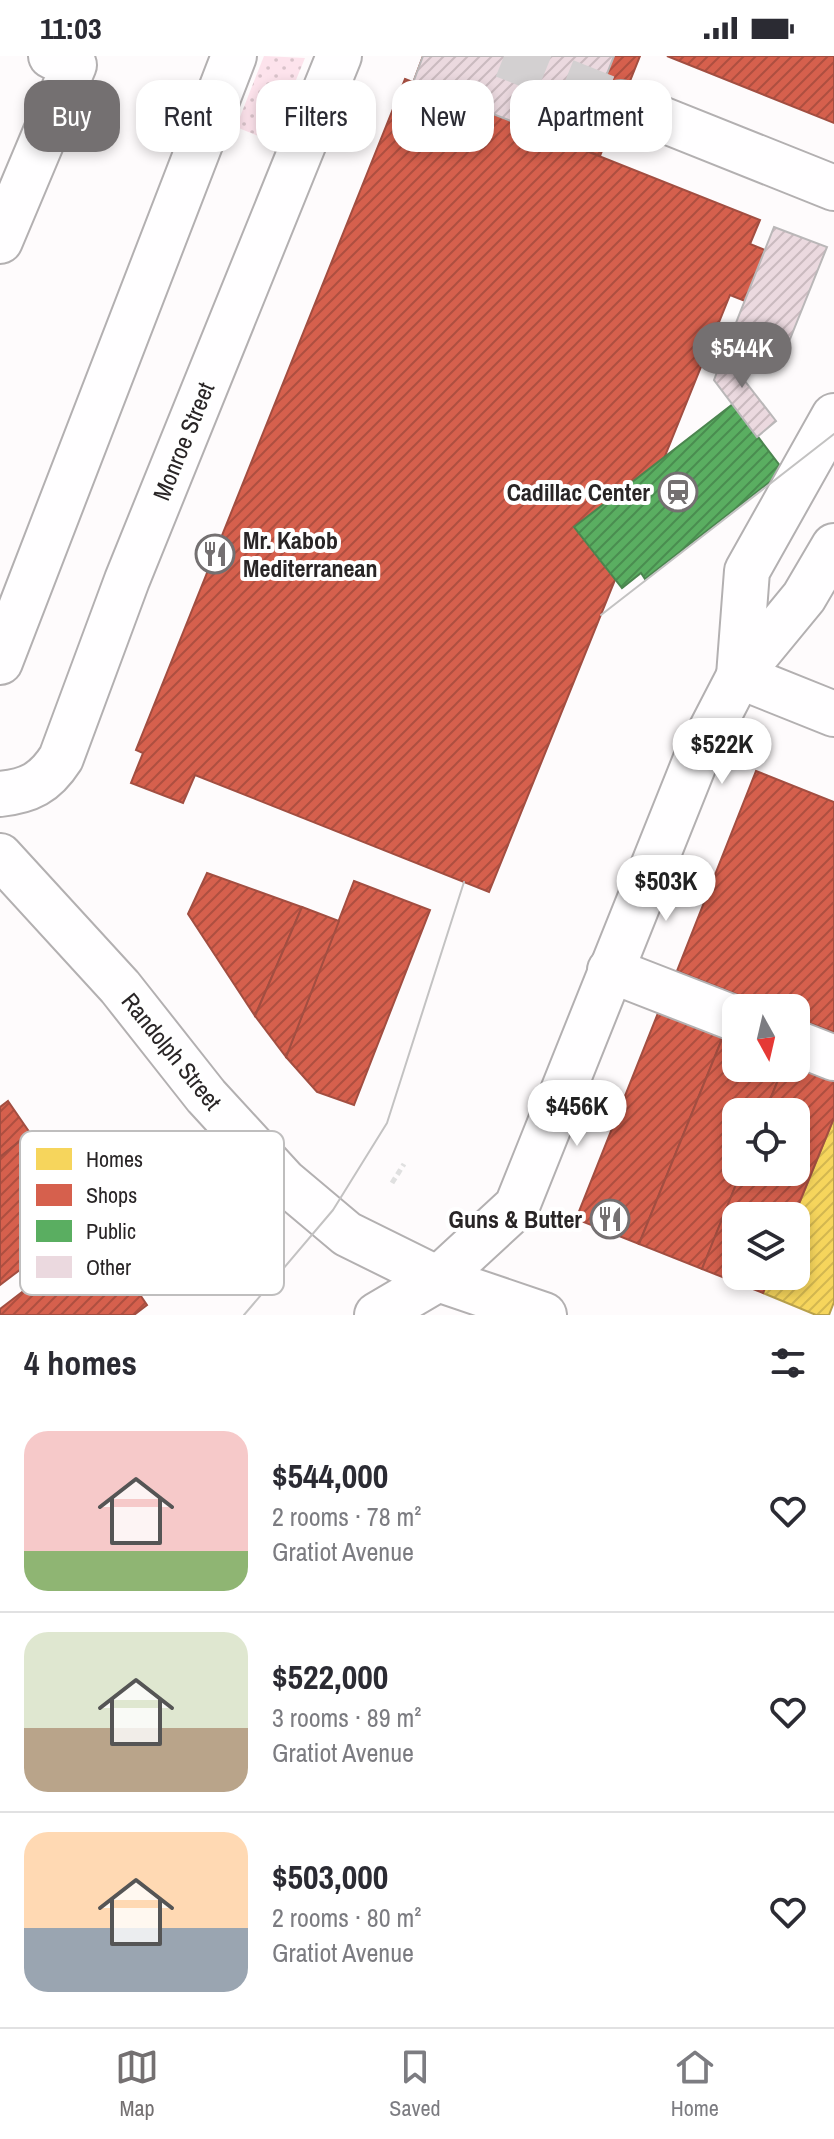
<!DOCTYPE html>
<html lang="en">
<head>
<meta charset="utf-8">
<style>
  :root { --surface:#fff; --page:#f2f2f3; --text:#2b2b33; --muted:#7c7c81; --line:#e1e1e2; --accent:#747071 }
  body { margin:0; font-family:"Archivo Narrow",sans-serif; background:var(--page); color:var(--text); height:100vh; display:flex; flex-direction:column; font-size:30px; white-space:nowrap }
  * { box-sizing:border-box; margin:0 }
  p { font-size:26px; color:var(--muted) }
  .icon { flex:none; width:44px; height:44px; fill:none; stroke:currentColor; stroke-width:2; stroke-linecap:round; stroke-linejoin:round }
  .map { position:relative; height:1259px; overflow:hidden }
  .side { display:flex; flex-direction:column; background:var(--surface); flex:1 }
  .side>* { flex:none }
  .hud { position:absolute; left:24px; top:24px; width:786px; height:72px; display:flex; gap:16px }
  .needle { width:52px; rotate:172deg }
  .tools { position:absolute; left:722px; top:938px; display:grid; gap:16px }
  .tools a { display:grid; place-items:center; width:88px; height:88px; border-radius:16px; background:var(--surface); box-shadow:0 4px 12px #0003; font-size:40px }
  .price { position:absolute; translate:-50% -68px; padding:0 18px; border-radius:28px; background:#fff; color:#222; font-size:26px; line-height:52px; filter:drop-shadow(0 2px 4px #0008) }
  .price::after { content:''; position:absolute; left:50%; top:48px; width:24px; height:18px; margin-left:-12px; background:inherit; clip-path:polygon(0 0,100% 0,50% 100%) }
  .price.selected { background:var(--accent); color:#fff }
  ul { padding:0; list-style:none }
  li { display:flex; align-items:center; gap:24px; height:200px; padding:0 24px }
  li+li { border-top:2px solid var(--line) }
  li span { display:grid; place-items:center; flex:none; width:224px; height:160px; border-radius:24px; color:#555 }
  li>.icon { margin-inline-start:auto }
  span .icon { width:96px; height:96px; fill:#fffc; stroke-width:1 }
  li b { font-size:34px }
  h2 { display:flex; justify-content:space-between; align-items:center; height:96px; padding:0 24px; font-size:34px }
  .chip { padding:0 28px; border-radius:24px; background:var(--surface); box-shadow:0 4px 12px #0003; font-size:28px; line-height:72px }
  .chip.selected { background:var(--accent); color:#fff }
  .status { display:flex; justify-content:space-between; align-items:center; height:56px; padding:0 40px; background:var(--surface); direction:ltr }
  .status svg { height:22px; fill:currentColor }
  .dock { display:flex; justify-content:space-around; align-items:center; height:112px; border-top:2px solid var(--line); background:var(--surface); font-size:22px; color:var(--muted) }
  .dock a { display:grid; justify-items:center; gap:4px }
  .dock .selected { color:var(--accent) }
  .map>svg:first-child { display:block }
  .grass { fill:url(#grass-dots) }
  .homes { fill:url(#homes-hatch); stroke:#b8a04c; stroke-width:2 }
  .shops { fill:url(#shops-hatch); stroke:#a24e41; stroke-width:2 }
  .public { fill:url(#public-hatch); stroke:#4b854f; stroke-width:2 }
  .building { fill:url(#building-hatch); stroke:#bab7b8; stroke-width:2 }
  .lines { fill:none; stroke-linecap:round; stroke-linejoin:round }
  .minor-tunnel { stroke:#d3d0d1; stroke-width:44; stroke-dasharray:44 22; stroke-linecap:butt }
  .minor-casing { stroke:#b3b0b1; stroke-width:48 }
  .major-casing { stroke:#b3b0b1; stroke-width:48 }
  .path { stroke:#e0e0e0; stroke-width:5; stroke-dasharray:6 4; stroke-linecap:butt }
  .minor { stroke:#fffeff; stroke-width:44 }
  .major { stroke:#fffeff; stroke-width:44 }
  .tram { stroke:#c3c2c2; stroke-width:2 }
  .labels { text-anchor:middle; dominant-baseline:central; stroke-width:8; stroke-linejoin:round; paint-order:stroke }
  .street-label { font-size:24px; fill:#292526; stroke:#fff }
  .poi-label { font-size:24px; font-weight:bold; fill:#292526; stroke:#fff; text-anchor:end }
  .key { fill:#fff; stroke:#bfbebe; stroke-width:2 }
  .key-label { font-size:22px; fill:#292526 }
</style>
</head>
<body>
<div class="status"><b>11:03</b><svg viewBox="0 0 49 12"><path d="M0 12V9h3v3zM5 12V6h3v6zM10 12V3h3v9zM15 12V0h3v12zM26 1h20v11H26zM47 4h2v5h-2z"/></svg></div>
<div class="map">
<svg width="834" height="1259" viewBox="0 0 834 1259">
  <defs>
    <pattern id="grass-dots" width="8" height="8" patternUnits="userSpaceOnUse" patternTransform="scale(2)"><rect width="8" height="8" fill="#fde3ec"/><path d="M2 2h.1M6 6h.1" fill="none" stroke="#d9c3ca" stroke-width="1.8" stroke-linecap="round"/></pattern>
    <pattern id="homes-hatch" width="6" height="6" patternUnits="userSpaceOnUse" patternTransform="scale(2)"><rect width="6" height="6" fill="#f6d55c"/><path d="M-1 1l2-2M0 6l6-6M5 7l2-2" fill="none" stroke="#d3b750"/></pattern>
    <pattern id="shops-hatch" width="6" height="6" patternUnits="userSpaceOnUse" patternTransform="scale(2)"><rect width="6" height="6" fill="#d6604d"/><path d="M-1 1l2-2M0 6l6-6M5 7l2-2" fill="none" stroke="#ae4f40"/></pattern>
    <pattern id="public-hatch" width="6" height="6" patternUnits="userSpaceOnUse" patternTransform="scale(2)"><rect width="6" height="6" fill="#5aae61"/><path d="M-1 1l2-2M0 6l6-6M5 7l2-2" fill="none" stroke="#4a8d50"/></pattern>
    <pattern id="building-hatch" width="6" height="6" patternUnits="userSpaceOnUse" patternTransform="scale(2)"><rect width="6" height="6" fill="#ebd9df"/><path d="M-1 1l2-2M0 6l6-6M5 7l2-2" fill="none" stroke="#cababf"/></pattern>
  </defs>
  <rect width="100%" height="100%" fill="#fefbfc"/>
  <!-- grass -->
  <path class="grass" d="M264 0 305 2 271 85 236 71Z"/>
  <!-- homes -->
  <path class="homes" d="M834 1062V1246L829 1259H816L763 1237 770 1220H796L794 1160Z"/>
  <!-- shops -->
  <g class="shops">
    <path d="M423 0H640L600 100 413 27Z"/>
    <path d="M667 0H834V67Z"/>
    <path d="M405 23 760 164 750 188 765 194 745 245 730 239 489 836 195 719 183 747 131 727 143 697 136 694Z"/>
    <path d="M756 715 834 746V976L796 962V952H772L677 915Z"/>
    <path d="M207 817 302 851 255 960 188 858Z"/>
    <path d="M354 825 430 854 354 1049 317 1036 286 1001Z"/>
    <path d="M302 851 339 865 286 1001 255 960Z"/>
    <path d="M660 952 724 978 639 1188 576 1163Z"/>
    <path d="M724 978 736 982V1012H783L765 1056H736V1116H741L702 1213 639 1188Z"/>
    <path d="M796 1006 834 1021V1062L794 1160H736V1220H770L763 1237 702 1213 741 1116H796V1056H765L783 1012H796Z"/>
    <path d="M8 1045 30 1077 0 1101V1051Z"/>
    <path d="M30 1077 88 1162 0 1229V1101Z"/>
    <path d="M88 1162 147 1249 134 1259H0V1253L95 1180 85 1164Z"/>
  </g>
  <!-- public -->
  <path class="public" d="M733 348 784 415 645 523 641 517 622 532 574 471Z"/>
  <!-- building -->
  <g class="building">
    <path d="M423 0H614L578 91 413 27Z"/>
    <path d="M774 171 827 191 780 308 728 287Z"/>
    <path d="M728 287 750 296 741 320 776 365 757 381 714 324Z"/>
  </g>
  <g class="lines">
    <!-- minor-tunnel -->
    <path class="minor-tunnel" d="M504 0 621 47"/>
    <!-- minor casing -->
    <g class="minor-casing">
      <g id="minor">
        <path d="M621 47 834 132"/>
        <path d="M0 185 74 9 51 0"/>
        <path d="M739 620 747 515 834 360"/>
        <path d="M739 620 834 658"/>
        <path d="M610 914 736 963"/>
        <path d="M796 987 834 1002"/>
        <path d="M544 1259 438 1223 517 1150 696 703 739 620 804 541 834 490"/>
      </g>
    </g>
    <!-- major casing -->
    <g class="major-casing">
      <g id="major">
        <path d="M0 606 234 0"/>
        <path d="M0 738C29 735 45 727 61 702L127 524 339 0"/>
        <path d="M0 800 120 931 206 1040 284 1125 347 1178 438 1223"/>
        <path d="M377 1259 438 1223"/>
      </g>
    </g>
    <!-- path -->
    <path class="path" d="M392 1127 404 1108"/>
    <!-- minor -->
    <use href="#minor" class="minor"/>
    <!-- major -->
    <use href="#major" class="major"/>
    <!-- tram -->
    <g class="tram">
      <path d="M601 559 834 378"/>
      <path d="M244 1259 333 1154 387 1067 464 826"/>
    </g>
  </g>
  <!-- icons -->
  <defs>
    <g id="station-ring" transform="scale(2)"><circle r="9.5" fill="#fff" stroke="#747071" stroke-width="1.5"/><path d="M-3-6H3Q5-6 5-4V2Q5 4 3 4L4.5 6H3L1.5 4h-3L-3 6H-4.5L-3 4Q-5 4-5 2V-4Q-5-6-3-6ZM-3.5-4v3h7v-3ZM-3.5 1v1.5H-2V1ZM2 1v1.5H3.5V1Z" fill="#747071"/></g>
    <g id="restaurant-ring" transform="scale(2)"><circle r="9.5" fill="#fff" stroke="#747071" stroke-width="1.5"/><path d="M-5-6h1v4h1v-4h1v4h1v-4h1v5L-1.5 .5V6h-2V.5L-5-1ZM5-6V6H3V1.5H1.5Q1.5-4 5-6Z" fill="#747071"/></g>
  </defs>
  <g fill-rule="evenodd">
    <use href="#station-ring" x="678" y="436"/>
    <use href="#restaurant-ring" x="215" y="498"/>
    <use href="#restaurant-ring" x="610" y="1163"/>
  </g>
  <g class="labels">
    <!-- street labels -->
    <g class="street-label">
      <text transform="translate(183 385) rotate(-68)">Monroe Street</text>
      <text transform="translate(172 995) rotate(51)">Randolph Street</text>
    </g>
    <!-- poi labels -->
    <g class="poi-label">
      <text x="650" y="436">Cadillac Center</text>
      <text x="243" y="484" text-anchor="start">Mr. Kabob<tspan x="243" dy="28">Mediterranean</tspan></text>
      <text x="582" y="1163">Guns &amp; Butter</text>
    </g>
  </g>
  <!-- legend -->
  <rect x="20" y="1075" width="264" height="164" rx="12" class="key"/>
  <rect x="36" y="1092" width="36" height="22" fill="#f6d55c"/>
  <rect x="36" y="1128" width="36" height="22" fill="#d6604d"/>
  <rect x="36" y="1164" width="36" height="22" fill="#5aae61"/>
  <rect x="36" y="1200" width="36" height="22" fill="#ebd9df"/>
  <g class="key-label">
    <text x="86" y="1111">Homes</text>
    <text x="86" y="1147">Shops</text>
    <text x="86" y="1183">Public</text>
    <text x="86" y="1219">Other</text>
  </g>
</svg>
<div class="tools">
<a><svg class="needle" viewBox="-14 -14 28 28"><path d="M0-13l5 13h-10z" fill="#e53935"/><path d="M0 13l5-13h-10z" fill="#7c7c81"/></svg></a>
<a><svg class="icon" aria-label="locate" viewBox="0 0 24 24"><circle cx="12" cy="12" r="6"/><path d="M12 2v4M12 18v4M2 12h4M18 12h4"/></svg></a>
<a><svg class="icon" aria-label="layers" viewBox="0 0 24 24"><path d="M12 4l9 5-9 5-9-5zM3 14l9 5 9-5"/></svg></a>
</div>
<b class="price selected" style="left:742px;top:334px">$544K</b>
<b class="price" style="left:722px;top:730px">$522K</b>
<b class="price" style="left:666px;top:867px">$503K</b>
<b class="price" style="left:577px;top:1092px">$456K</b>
<div class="hud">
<a class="chip selected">Buy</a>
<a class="chip">Rent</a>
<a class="chip">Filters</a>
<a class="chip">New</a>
<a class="chip">Apartment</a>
</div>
</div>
<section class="side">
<h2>4 homes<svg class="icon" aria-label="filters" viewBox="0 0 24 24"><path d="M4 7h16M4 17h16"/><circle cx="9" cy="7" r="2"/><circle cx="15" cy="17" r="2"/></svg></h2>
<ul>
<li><span style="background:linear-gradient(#f6c9c9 75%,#8fb573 0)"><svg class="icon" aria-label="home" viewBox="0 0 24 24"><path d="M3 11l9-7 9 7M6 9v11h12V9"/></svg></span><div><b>$544,000</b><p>2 rooms · 78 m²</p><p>Gratiot Avenue</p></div><svg class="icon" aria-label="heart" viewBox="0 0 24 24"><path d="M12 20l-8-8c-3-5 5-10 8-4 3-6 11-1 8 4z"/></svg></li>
<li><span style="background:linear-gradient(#dfe7d0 60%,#b9a48a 0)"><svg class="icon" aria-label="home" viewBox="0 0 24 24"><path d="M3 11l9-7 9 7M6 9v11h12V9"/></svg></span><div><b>$522,000</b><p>3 rooms · 89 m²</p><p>Gratiot Avenue</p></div><svg class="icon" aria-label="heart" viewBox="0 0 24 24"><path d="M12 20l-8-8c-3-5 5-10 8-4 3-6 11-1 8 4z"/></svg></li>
<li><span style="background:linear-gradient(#ffd9b3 60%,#9aa5b1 0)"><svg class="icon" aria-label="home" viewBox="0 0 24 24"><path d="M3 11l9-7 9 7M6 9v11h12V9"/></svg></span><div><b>$503,000</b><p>2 rooms · 80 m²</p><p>Gratiot Avenue</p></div><svg class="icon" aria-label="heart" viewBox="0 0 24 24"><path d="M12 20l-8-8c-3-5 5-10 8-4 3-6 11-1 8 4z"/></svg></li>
</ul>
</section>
<nav class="dock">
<a class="selected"><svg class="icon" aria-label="map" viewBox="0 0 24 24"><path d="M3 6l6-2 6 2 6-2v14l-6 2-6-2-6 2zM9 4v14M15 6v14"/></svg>Map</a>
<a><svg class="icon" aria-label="saved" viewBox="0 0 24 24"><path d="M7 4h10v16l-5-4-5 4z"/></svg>Saved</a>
<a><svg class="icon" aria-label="home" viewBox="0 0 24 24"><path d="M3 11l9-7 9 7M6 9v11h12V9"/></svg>Home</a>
</nav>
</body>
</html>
